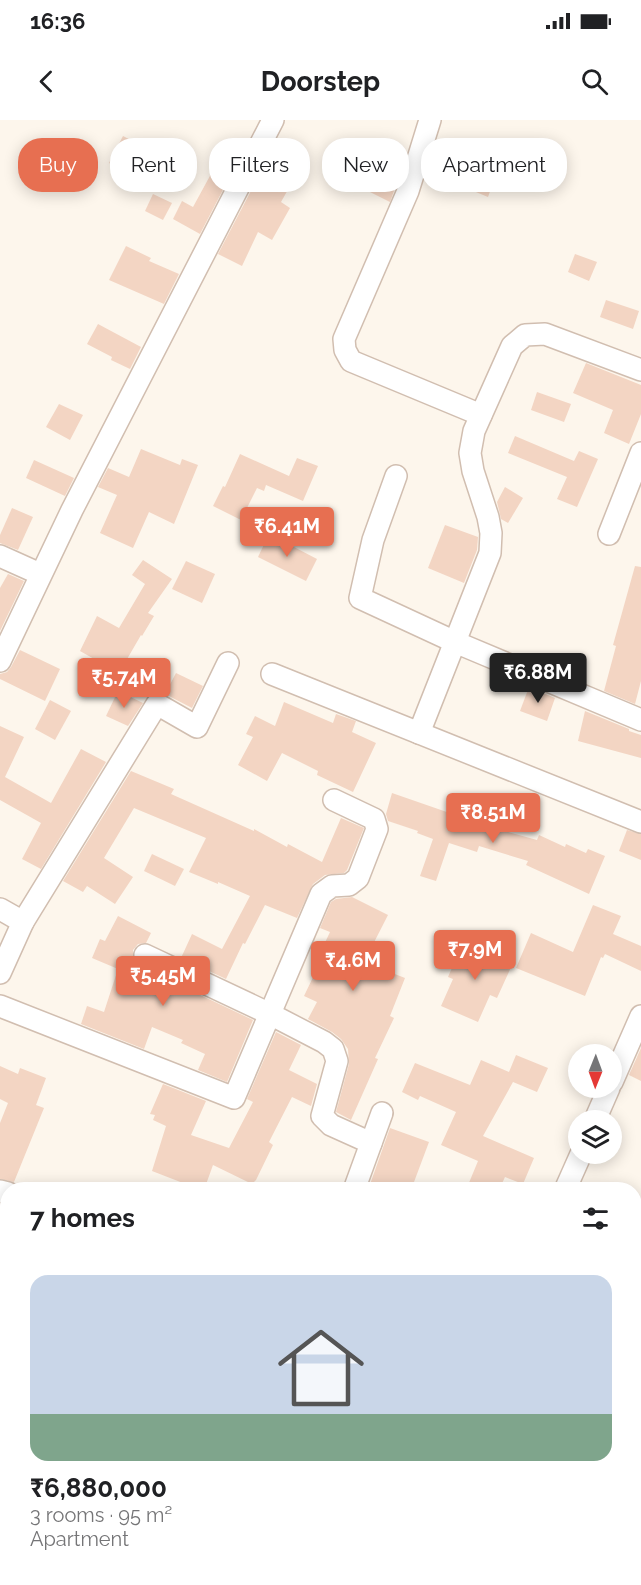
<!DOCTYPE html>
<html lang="en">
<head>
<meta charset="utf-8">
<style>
  :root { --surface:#fff; --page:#f2f2f2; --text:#202124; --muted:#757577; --accent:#e76f51 }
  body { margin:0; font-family:Raleway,sans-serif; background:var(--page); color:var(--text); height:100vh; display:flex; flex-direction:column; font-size:22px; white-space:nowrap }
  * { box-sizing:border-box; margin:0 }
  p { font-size:20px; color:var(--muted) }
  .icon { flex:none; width:33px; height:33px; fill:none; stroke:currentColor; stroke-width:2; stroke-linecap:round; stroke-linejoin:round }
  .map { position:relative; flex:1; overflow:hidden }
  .sheet { position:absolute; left:0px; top:1062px; width:642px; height:404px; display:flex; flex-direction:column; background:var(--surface); border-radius:24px 24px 0 0; box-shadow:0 3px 15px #0003 }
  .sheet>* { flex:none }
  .hud { position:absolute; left:18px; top:18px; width:606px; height:54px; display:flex; gap:12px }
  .needle { width:39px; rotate:181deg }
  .fabs { position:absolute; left:568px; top:924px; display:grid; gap:12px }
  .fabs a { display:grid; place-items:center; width:54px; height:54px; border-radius:50%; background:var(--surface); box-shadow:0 3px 15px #0003; font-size:30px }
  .price { position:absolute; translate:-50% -51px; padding:0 14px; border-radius:6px; background:var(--accent); color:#fff; font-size:20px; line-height:39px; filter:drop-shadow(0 2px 3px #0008) }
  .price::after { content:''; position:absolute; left:50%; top:36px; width:18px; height:14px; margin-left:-9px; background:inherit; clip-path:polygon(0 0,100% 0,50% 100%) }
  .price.on { background:#222; color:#fff }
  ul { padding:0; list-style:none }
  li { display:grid; align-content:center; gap:12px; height:318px; padding:0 30px }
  li span { display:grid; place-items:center; height:186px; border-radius:18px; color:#555 }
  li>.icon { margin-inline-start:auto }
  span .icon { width:108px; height:108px; fill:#fffc; stroke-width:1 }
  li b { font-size:26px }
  h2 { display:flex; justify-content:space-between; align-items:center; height:72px; padding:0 30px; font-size:26px }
  .tag { padding:0 21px; border-radius:24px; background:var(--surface); box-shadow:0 3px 15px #0003; font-size:21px; line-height:54px }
  .tag.on { background:var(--accent); color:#fff }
  .status { display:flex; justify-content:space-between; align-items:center; height:42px; padding:0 30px; background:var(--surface); direction:ltr }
  .status svg { height:16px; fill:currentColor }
  header { display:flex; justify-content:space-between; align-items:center; height:78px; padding:0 30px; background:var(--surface); font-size:27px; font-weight:700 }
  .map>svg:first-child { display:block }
  .building { fill:#f3d5c3 }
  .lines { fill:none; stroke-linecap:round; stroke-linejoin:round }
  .minor-casing { stroke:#d1beb0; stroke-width:24 }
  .tertiary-casing { stroke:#d1beb0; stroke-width:28 }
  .minor { stroke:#fff; stroke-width:21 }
  .tertiary { stroke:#fff; stroke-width:26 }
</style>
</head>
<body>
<div class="status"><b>16:36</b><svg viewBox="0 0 49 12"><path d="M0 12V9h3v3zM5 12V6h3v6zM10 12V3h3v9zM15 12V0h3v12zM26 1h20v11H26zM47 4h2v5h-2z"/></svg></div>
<header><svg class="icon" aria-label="back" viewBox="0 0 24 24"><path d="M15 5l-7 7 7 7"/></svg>Doorstep<svg class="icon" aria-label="search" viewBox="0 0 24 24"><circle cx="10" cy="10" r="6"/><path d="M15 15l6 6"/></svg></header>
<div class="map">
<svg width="641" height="1465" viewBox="0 0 641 1465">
  <rect width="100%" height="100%" fill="#fdf6ec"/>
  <!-- building -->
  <g class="building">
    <path d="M123 16 144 27 130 53 109 43Z"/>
    <path d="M265 44 294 59 281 82 290 88 272 120 258 112 242 146 218 134Z"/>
    <path d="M382 48 399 57 390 82 370 72Z"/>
    <path d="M479 49 496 55 488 77 471 70Z"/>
    <path d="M211 54 227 62 200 114 173 99 182 81 193 87Z"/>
    <path d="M153 74 172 83 163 100 145 91Z"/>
    <path d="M126 126 151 138 149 141 179 154 164 184 109 160Z"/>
    <path d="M575 134 597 142 589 161 568 152Z"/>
    <path d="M606 180 639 191 633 209 600 197Z"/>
    <path d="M98 204 141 227 130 249 111 240 112 237 87 224Z"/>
    <path d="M586 243 641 265V294L629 324 604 313 613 290 573 273Z"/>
    <path d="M537 272 571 284 564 302 531 290Z"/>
    <path d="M59 284 83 295 70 320 46 307Z"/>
    <path d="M515 316 574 341 579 331 598 339 577 387 557 379 567 357 508 333Z"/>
    <path d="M141 329 180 345 182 339 198 345 174 404 149 392 133 428 100 413 117 375 98 367 108 348 129 357Z"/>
    <path d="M240 334 289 356 297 338 318 346 303 381 266 365 264 371 257 368 241 400 213 386 223 366 225 367Z"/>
    <path d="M34 340 74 358 65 376 26 358Z"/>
    <path d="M505 367 523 378 508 403 501 399 497 382Z"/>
    <path d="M12 388 33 397 18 430 0 423V415Z"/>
    <path d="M445 405 478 417 477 430 464 463 428 448Z"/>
    <path d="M269 414 317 439 306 461 258 437Z"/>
    <path d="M143 440 172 459 148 493 154 496 142 516 141 515 119 553 80 531 97 496 119 508 145 464 132 455Z"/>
    <path d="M186 441 215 454 202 483 172 469Z"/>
    <path d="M635 446 641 447V561L635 584 604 571 616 526 613 525Z"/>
    <path d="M8 454 24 461 0 511V468Z"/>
    <path d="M20 530 60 549 45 581 0 559V554L7 552 11 547Z"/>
    <path d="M176 553 203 566 192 588 165 574Z"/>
    <path d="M529 567 555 578 547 601 520 591Z"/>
    <path d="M118 571 143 583 128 606 106 596Z"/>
    <path d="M50 580 71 591 55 620 35 609Z"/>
    <path d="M284 582 333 603 336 594 356 601 352 612 376 623 353 672 317 655 318 651 282 633 267 661 238 645 253 617 246 614 255 596 275 606Z"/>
    <path d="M585 591 629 609V611L641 615V638L578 621Z"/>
    <path d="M0 606 24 617 5 657 51 683 81 629 106 642 41 749 22 739 41 703 0 680Z"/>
    <path d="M131 651 174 669 171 674 254 711V709L287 727 288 724 322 742 341 698 364 708 347 750 344 753 325 755 313 764 297 798 265 785 245 824 243 823 226 859 181 838 192 814 222 829 250 776 218 762V764L189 752 206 718 134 688 104 738 133 757 115 784 87 766 83 772 63 761Z"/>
    <path d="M392 673 490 707 537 720 539 715 565 727 566 724 586 733 588 729 605 736 589 774 526 745 528 741 479 726 477 732 449 723 436 761 420 756 433 719 417 713 418 711 388 701 386 694Z"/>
    <path d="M627 710 641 714V740L619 731Z"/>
    <path d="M152 734 184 749 175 766 144 751Z"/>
    <path d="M352 777 388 795 364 842 405 858 390 896 394 898 375 938 378 939 351 1000 336 992 349 944 348 929 341 919 332 912 308 899 317 882 304 876 316 851 312 850 330 812 320 808 331 782 336 779Z"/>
    <path d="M593 785 621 796 613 814 641 826V851L605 834 603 838 601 837 585 876 516 848 531 813 573 832Z"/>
    <path d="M118 796 151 813 146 823 138 824 133 830 134 842 139 846 253 900 227 962 198 950 205 934 181 923 183 920 152 907 144 929 81 904 87 886 104 892 118 849 92 838 100 819 105 821Z"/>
    <path d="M464 820 512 845 497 878 490 875 478 902 441 886 453 859 448 857Z"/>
    <path d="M276 912 301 925 289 950 317 964 311 986 292 977 269 1022 273 1025 256 1060 252 1064 213 1045 204 1070H201L152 1051 166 1006 153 1000 155 995 150 994 163 964 206 981 191 1015 229 1028 253 982 247 979Z"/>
    <path d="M641 928V961L629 955Z"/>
    <path d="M516 935 548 948 537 972 513 962 483 1016 534 1038 523 1064 505 1057 499 1070H466L478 1041 441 1025 456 992 420 976 418 980 402 972 415 943 470 965 481 940 509 952Z"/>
    <path d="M0 946 18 954 20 948 46 958 36 985 44 988 14 1062 0 1059V1003L8 983 0 979Z"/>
    <path d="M390 1008 429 1022 411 1070H368Z"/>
  </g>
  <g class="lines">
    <!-- minor casing -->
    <g class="minor-casing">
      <g id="minor">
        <path d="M430 0 408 71 344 219 345 230 351 241 481 295"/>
        <path d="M396 356 373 420 360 478 455 522 641 600"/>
        <path d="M609 414 641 333"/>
        <path d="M0 436 40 454"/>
        <path d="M0 541 72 390 273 0"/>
        <path d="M272 554 641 702"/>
        <path d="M419 613 490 433 491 413 488 397 473 351 470 333 474 311 512 226 525 215 545 214 641 250"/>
        <path d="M0 789 23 802"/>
        <path d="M145 835 270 894 324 922 333 929 337 941 322 996 331 1005 371 1023"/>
        <path d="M0 853 23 802 157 584 197 607 228 543"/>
        <path d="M0 886 234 978 321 774 332 766 349 765 358 758 377 709 374 699 334 680"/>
        <path d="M612 962 641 896"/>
        <path d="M595 1000 609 968"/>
        <path d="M354 1070 382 993"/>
        <path d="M565 1070 581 1034"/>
        <path d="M0 1071 8 1073"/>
        <path d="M489 1465 495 1458"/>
      </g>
    </g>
    <!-- tertiary casing -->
    <g class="tertiary-casing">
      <g id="tertiary">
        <path d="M0 1413H8"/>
        <path d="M544 1458 551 1465"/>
      </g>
    </g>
    <!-- minor -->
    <use href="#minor" class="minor"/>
    <!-- tertiary -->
    <use href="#tertiary" class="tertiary"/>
  </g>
</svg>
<div class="fabs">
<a><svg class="needle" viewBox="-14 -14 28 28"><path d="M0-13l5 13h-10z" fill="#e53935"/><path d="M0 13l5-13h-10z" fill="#757577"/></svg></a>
<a><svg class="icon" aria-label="layers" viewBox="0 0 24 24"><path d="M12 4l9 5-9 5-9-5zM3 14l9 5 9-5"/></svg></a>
</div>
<b class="price" style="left:287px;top:438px">₹6.41M</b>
<b class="price on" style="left:538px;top:584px">₹6.88M</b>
<b class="price" style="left:124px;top:589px">₹5.74M</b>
<b class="price" style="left:493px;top:724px">₹8.51M</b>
<b class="price" style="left:475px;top:861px">₹7.9M</b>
<b class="price" style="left:353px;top:872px">₹4.6M</b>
<b class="price" style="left:163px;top:887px">₹5.45M</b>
<div class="hud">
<a class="tag on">Buy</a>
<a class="tag">Rent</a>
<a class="tag">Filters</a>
<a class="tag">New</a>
<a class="tag">Apartment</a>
</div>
<section class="sheet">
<h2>7 homes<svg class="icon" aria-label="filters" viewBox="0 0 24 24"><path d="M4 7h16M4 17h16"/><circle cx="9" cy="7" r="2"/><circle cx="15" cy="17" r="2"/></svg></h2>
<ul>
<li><span style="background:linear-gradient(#c9d6e8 75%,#7fa58c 0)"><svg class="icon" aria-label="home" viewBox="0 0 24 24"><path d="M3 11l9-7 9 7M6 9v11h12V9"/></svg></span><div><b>₹6,880,000</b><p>3 rooms · 95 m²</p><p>Apartment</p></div></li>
</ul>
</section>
</div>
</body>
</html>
